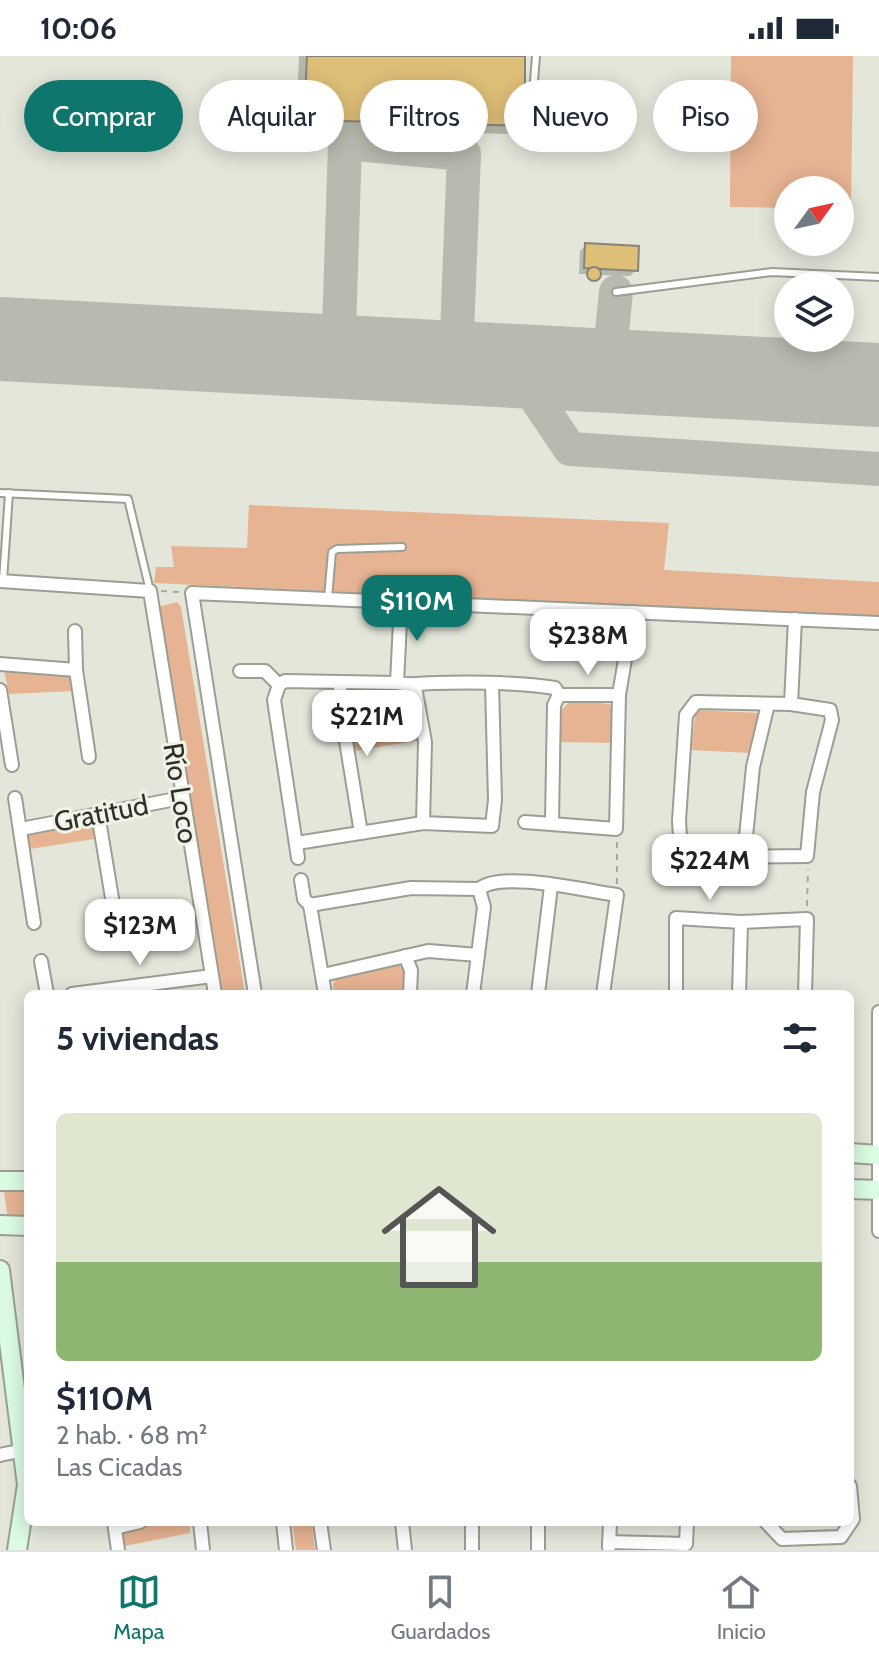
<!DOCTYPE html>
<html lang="es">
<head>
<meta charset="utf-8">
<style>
  :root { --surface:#fff; --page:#f2f2f3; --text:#1f2937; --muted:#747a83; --line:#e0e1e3; --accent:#0f766e }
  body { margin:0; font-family:Cabin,sans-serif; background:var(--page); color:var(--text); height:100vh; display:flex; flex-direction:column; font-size:30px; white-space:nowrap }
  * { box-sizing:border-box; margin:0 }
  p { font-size:26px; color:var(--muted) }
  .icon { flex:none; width:44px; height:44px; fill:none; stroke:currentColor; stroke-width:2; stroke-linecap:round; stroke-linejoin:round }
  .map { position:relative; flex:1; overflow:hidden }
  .sheet { position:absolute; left:24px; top:934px; width:830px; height:536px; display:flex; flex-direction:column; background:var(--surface); border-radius:12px; box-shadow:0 4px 20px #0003 }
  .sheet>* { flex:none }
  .top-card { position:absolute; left:24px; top:24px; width:832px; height:72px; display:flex; gap:16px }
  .needle { width:52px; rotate:57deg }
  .fabs { position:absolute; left:774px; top:120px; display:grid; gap:16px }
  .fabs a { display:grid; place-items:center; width:80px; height:80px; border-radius:50%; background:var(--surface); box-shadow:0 4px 20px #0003; font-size:40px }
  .price { position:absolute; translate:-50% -68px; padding:0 18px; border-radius:16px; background:#fff; color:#222; font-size:26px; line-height:52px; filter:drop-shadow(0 2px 4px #0008) }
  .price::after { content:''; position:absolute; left:50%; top:48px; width:24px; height:18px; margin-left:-12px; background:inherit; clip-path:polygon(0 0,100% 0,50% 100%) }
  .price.selected { background:var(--accent); color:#fff }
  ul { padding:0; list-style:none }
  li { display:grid; align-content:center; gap:16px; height:424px; padding:0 32px }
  li span { display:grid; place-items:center; height:248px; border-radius:12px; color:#555 }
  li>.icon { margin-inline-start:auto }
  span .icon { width:144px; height:144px; fill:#fffc; stroke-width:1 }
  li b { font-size:34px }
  h2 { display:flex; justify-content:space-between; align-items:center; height:96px; padding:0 32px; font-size:34px }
  .pill { padding:0 28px; border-radius:36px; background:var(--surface); box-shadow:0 4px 20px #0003; font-size:28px; line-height:72px }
  .pill.selected { background:var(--accent); color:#fff }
  .status { display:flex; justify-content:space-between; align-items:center; height:56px; padding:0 40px; background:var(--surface); direction:ltr }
  .status svg { height:22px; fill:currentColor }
  .tab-bar { display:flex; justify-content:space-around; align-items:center; height:112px; border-top:2px solid var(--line); background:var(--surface); font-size:22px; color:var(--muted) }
  .tab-bar a { display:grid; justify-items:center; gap:4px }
  .tab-bar .selected { color:var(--accent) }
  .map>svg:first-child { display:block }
  .green { fill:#e6b393 }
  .shadow { fill:#0003 }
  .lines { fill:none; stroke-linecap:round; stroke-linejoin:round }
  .taxiway { stroke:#b8baaf; stroke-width:34 }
  .runway { stroke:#b8baaf; stroke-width:84 }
  .building { fill:#debf78; stroke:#898479; stroke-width:2 }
  .lane-casing { stroke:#9b9e92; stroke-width:10 }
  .street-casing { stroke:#9b9e92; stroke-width:16 }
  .secondary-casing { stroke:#9b9e92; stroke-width:22 }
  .path { stroke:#a7a99f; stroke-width:2; stroke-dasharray:6 6; stroke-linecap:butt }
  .lane { stroke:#fff; stroke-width:6 }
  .street { stroke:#fff; stroke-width:12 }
  .secondary { stroke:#dbfbe3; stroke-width:18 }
  .labels { text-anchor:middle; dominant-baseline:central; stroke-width:6; stroke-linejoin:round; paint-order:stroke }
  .street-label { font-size:28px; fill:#2f302b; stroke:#f0f3e6 }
</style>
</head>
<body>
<div class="status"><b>10:06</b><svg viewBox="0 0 49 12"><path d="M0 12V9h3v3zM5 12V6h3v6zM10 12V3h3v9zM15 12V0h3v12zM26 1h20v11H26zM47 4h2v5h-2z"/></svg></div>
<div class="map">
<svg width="879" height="1494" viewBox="0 0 879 1494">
  <rect width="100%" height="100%" fill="#e3e6d9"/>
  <!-- green -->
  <g class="green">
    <path d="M731 0H853L851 153H840V134H788V152L730 151Z"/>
    <path d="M249 449 669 467 664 514 879 526V561L154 527 156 511H174L171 490 247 492Z"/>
    <path d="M177 546 181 551 245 938H223L158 551Z"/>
    <path d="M4 614 71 619 73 635 9 638Z"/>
    <path d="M349 636 407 640 421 684 354 695 346 643Z"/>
    <path d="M572 644 609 648 617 653 614 687 561 686 560 655Z"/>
    <path d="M696 654 759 657 750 697 691 694Z"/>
    <path d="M92 766 94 783 30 793 26 777Z"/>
    <path d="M396 908 407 915V938H334L333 928 340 919Z"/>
    <path d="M28 1132V1165L8 1162 4 1136Z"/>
    <path d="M160 1466H190V1477L125 1490 122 1476Z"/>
    <path d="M292 1466H312L315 1494H296Z"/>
  </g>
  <!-- shadow -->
  <g class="shadow">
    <path d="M299 0H523V69L514 78 296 72Z"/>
    <path d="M586 189 636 214 630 220 600 219 588 223V218H579L580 195Z"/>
  </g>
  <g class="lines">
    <!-- taxiway -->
    <g class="taxiway">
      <path d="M317 299 339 274"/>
      <path d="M358 301 339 274 345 87 464 98 457 277 474 307"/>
      <path d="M436 306 452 288 457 277"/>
      <path d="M514 310 570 393 879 413"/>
      <path d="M608 315 616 236"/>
    </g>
    <!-- runway -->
    <path class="runway" d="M0 283 879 329"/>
  </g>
  <!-- building -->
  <g class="building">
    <path d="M307 0H525V70L304 64Z"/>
    <path d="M585 187 639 190 638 215 584 212Z"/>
    <circle cx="594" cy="218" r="7"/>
  </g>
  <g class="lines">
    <!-- lane casing -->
    <g class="lane-casing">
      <g id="lane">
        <path d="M531 63 536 0"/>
        <path d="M616 236 772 216 879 221"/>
        <path d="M0 437 128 443 150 535"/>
        <path d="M3 525 9 437"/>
        <path d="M328 542 332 496 337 493 402 491"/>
      </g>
    </g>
    <!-- street casing -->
    <g class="street-casing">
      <g id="street">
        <path d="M0 525 150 535 215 938"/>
        <path d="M75 575 76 614 89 701"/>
        <path d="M0 608 76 614"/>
        <path d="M240 615H265L279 629"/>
        <path d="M341 626 339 642 361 777"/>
        <path d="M397 627 401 545"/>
        <path d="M279 629 285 625 397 627C412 630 420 627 434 627 473 626 516 626 555 632L559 639H619"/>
        <path d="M279 629 274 644 298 802"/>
        <path d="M415 631 425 686 423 767"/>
        <path d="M0 634 12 709"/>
        <path d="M696 646 791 648 830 654 832 664 813 736 807 800 708 801 681 797 679 765 686 659Z"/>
        <path d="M791 648 795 563"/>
        <path d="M15 742 34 867"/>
        <path d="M98 758 118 878"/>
        <path d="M525 766 616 773 619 639 633 556"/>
        <path d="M552 766 554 649 559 639"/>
        <path d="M21 773 181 742"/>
        <path d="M297 787 423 767 492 770 495 744 492 628"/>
        <path d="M744 800 753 711 768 648"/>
        <path d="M301 824 304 843 310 849 325 938"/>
        <path d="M479 833C501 814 587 835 617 839L603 938"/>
        <path d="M310 849 411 832 479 833"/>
        <path d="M405 900 411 914 410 938"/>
        <path d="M41 905 47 938"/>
        <path d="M323 919 428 895 478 899"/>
        <path d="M72 938 212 920"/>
        <path d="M255 938 192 537 879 567"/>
        <path d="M473 938 484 851 479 833"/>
        <path d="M538 938 551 830"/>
        <path d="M676 938V862L741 866 807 863 805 938"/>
        <path d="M739 938 741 866"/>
        <path d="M879 956V1175"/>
        <path d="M0 1399 24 1394"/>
        <path d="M114 1466 118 1494"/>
        <path d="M200 1466 203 1494"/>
        <path d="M283 1466 286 1494"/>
        <path d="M320 1466 324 1494"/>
        <path d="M402 1466 405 1494"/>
        <path d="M766 1466 782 1483 841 1481 853 1463 850 1430"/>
        <path d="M115 1472 140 1466"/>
        <path d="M609 1486 686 1488 687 1466"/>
        <path d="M609 1491 610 1466"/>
        <path d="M472 1494V1466"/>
        <path d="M538 1494V1466"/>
      </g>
    </g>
    <!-- secondary casing -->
    <g class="secondary-casing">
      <g id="secondary">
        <path d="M850 1097 879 1099"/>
        <path d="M0 1125H28"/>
        <path d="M850 1133 879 1134"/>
        <path d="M0 1169 28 1170"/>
        <path d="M0 1214 27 1429 17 1494"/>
      </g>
    </g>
    <!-- path -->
    <g class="path">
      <path d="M161 535 179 536"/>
      <path d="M617 786V828"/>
      <path d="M807 850 808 813"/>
    </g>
    <!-- lane -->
    <use href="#lane" class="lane"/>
    <!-- street -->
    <use href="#street" class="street"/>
    <!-- secondary -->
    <use href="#secondary" class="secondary"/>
  </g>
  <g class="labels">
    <!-- street labels -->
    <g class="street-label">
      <text transform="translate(181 737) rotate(81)">Río Loco</text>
      <text transform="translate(101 757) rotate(-11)">Gratitud</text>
    </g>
  </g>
</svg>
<div class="fabs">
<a><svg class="needle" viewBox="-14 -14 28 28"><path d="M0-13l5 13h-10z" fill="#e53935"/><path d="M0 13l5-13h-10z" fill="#747a83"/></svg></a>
<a><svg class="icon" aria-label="layers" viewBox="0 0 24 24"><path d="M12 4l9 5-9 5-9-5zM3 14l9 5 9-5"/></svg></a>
</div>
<b class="price selected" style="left:417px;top:587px">$110M</b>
<b class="price" style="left:588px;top:621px">$238M</b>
<b class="price" style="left:367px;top:702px">$221M</b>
<b class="price" style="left:710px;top:846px">$224M</b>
<b class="price" style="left:140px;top:911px">$123M</b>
<div class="top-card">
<a class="pill selected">Comprar</a>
<a class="pill">Alquilar</a>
<a class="pill">Filtros</a>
<a class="pill">Nuevo</a>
<a class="pill">Piso</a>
</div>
<section class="sheet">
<h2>5 viviendas<svg class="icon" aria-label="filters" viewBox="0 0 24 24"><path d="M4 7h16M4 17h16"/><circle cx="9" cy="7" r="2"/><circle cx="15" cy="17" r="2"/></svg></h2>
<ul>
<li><span style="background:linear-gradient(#dfe7d0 60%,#8fb573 0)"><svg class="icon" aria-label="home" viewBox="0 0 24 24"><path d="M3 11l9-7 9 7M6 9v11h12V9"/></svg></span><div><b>$110M</b><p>2 hab. · 68 m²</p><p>Las Cicadas</p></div></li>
</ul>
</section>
</div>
<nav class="tab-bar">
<a class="selected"><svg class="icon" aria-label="map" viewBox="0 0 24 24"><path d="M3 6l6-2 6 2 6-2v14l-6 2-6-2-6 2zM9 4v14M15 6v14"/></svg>Mapa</a>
<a><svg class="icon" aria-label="saved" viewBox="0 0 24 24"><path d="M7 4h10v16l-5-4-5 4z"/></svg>Guardados</a>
<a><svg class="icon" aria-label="home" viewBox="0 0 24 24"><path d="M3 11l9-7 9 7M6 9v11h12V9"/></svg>Inicio</a>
</nav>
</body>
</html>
